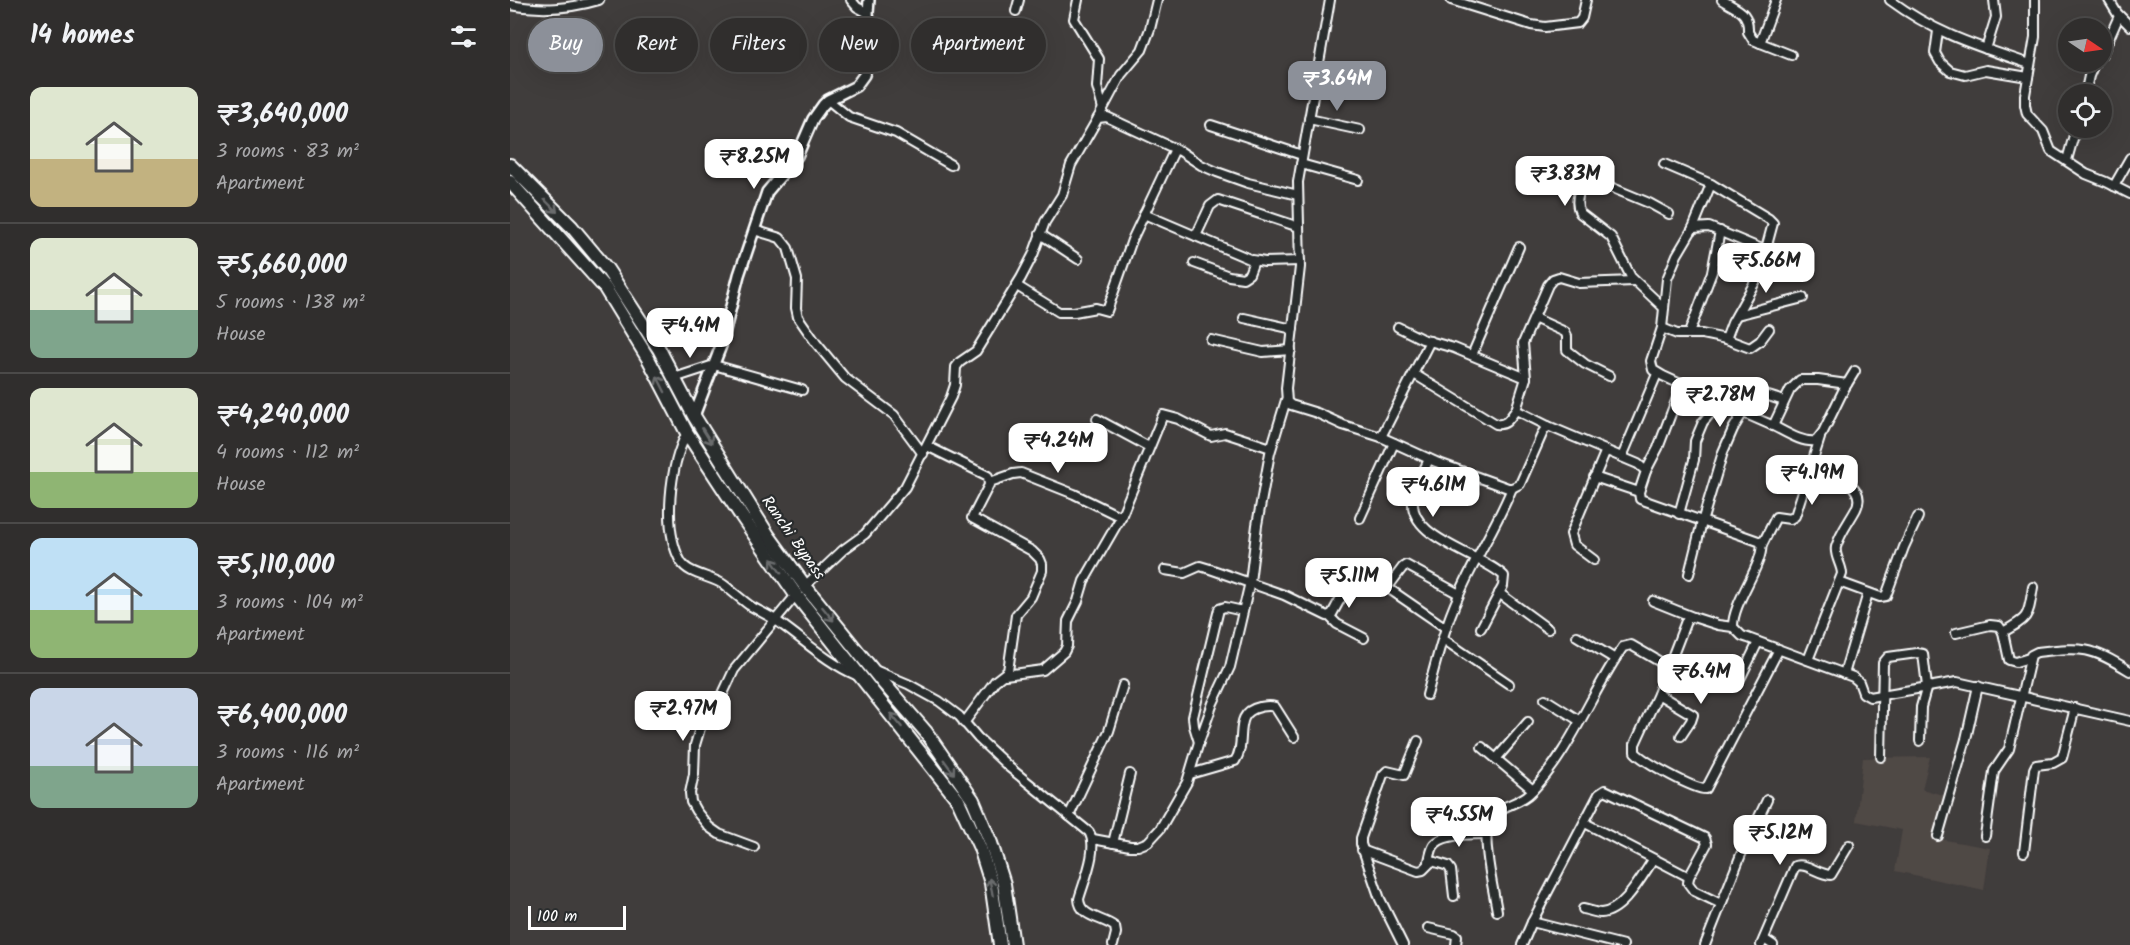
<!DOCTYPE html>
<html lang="en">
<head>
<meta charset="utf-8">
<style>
  :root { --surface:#302e2d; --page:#3c3a39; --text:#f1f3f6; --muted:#a8a8aa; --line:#4b4a49; --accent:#8c9099 }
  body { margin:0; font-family:Kalam,sans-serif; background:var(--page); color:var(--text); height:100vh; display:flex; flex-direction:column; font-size:22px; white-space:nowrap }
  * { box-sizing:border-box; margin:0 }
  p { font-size:20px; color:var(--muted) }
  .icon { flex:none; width:33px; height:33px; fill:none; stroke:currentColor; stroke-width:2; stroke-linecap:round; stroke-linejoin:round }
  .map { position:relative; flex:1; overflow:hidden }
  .drawer { display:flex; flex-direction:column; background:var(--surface); width:510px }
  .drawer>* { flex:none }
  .top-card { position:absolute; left:18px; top:18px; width:570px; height:54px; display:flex; gap:12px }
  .needle { width:39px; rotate:103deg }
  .tools { position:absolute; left:1548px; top:18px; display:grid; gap:12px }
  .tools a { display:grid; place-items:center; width:54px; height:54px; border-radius:50%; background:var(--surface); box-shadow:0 6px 24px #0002,0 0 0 2px var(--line); font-size:30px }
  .scale { position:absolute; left:18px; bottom:15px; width:98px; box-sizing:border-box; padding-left:6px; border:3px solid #fff; border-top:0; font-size:16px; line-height:21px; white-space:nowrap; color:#fff; -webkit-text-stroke:4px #2a2d2e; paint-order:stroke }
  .price { position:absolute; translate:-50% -51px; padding:0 14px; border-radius:12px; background:#fff; color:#222; font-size:20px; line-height:39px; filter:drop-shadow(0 2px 3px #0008) }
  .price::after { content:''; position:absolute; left:50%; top:36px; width:18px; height:14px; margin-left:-9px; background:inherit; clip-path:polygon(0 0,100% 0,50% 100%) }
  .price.active { background:var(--accent); color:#fff }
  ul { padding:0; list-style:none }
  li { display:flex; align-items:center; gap:18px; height:150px; padding:0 30px }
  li+li { border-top:2px solid var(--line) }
  li span { display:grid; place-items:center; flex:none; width:168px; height:120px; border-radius:12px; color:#555 }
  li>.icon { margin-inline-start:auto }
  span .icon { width:72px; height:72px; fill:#fffc; stroke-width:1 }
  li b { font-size:26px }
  h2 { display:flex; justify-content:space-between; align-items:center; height:72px; padding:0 30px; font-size:26px }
  .pill { padding:0 21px; border-radius:27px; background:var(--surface); box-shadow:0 6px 24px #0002,0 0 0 2px var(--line); font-size:21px; line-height:54px }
  .pill.active { background:var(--accent); color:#fff }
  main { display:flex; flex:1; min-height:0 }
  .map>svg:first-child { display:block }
  .built { fill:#4f4845 }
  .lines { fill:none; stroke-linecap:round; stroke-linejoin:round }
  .minor-casing { stroke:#fff; stroke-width:12 }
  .tertiary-casing { stroke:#fff; stroke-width:14 }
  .trunk-casing { stroke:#fff; stroke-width:16 }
  .minor { stroke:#2a2d2e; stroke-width:8 }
  .tertiary { stroke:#2a2d2e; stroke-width:9 }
  .trunk { stroke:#2a2d2e; stroke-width:12 }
  .oneway { stroke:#6a6c6d }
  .labels { text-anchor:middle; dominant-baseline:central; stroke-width:4.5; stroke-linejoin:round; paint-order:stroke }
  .street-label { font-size:16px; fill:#fff; stroke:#2a2d2e }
</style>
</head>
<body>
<main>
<section class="drawer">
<h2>14 homes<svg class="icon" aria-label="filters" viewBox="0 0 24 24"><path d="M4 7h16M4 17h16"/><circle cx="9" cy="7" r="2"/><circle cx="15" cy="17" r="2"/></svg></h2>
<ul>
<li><span style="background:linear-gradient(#dfe7d0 60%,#c2b280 0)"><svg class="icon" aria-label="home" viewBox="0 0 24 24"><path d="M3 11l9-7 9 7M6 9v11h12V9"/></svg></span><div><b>₹3,640,000</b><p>3 rooms · 83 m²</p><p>Apartment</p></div></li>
<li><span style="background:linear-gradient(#dfe7d0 60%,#7fa58c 0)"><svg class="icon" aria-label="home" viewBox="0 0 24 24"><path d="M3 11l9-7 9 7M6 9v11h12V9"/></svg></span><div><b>₹5,660,000</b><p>5 rooms · 138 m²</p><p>House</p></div></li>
<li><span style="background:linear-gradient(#dfe7d0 70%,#8fb573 0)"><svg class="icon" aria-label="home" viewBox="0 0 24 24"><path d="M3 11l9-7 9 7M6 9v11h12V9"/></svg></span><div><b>₹4,240,000</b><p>4 rooms · 112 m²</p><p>House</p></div></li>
<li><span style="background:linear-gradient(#bfe0f5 60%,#8fb573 0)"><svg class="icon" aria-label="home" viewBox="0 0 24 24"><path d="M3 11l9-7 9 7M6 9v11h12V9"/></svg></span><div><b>₹5,110,000</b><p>3 rooms · 104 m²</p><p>Apartment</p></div></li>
<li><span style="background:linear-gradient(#c9d6e8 65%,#7fa58c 0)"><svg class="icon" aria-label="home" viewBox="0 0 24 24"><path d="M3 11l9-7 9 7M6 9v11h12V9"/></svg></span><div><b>₹6,400,000</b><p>3 rooms · 116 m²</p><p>Apartment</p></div></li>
</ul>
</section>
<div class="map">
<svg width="1620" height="945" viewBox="0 0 1620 945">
  <rect width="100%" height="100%" fill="#403d3c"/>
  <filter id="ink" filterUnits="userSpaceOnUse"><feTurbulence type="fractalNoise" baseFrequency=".0167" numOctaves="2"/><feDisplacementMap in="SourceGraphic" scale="12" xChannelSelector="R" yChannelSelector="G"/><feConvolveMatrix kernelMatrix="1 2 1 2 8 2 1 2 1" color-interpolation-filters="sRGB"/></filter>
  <g filter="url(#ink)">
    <!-- built -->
    <path class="built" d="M1420 757 1412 789 1436 796 1424 838 1480 848 1474 890 1385 871 1392 830 1346 821 1353 758Z"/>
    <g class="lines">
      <!-- minor casing -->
      <g class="minor-casing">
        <g id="minor">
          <path d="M341 0 347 7 358 13"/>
          <path d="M568 0 564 19 589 59 587 87 593 109"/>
          <path d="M820 0 788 182 790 267 776 388 777 402 781 405 807 413 833 425 871 437 926 462 998 488H1002L1010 484 1033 432 1038 426 1128 464 1136 471 1129 492 1130 499 1251 542C1256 562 1222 602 1223 627"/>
          <path d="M941 0 1021 25 1035 27 1068 23 1072 18 1076 0"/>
          <path d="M1212 0C1228 10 1239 11 1238 32L1243 40 1281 55"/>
          <path d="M1380 0C1426 34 1467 46 1520 64"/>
          <path d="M1525 0V37L1515 95V105L1517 114 1533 131 1541 151 1576 174 1596 182 1620 194"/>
          <path d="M1599 0 1607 13 1620 26"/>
          <path d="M0 5C32 11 59 9 89 0"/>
          <path d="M506 11 509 0"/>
          <path d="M1428 31 1425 53 1430 62 1440 71 1455 75 1476 70 1518 77"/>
          <path d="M1250 43 1266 0"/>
          <path d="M1476 49 1486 17 1484 0"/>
          <path d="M1592 54 1609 16"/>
          <path d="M1575 94 1579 76 1585 62"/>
          <path d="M318 100 339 117 386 133 441 165"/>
          <path d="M588 118 611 75 632 50 640 29 647 0"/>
          <path d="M799 119 850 130"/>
          <path d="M701 125 792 155"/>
          <path d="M1557 160 1566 128"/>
          <path d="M791 164 848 180"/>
          <path d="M1154 164 1201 184 1259 219 1263 223 1249 275 1222 323 1216 339"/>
          <path d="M1201 184 1183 228 1167 255 1157 279 1152 328 1141 361 1143 370 1153 376C1188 392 1224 409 1259 424 1273 430 1290 443 1306 441L1313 432 1334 389 1345 371"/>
          <path d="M1604 186 1620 158"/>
          <path d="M634 214 742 260 755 262 790 261"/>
          <path d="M1183 228 1199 227 1254 250"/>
          <path d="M244 230 270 238 278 248 287 279 286 308 288 317 306 343 335 378 384 415 413 454"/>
          <path d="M530 234 568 259"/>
          <path d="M686 236 700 206 708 200 789 227"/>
          <path d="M684 263 719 276 733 278 739 274 744 261"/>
          <path d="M507 286 549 312H564L586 308 597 311 622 240 665 149"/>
          <path d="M1154 308 1121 277 1101 237 1070 213C1064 202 1069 187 1078 178L1081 179 1139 203 1159 214"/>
          <path d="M1227 315 1293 298"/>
          <path d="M734 318 783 329"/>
          <path d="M1024 318 1055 332 1057 336V350L1075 364 1099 376"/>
          <path d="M888 327 912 339 944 348 1016 378"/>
          <path d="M1152 328 1167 334H1192L1216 339 1240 348 1250 341 1259 329"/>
          <path d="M1179 333 1202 272 1210 231"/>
          <path d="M701 340 753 352 781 350"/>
          <path d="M962 355 1009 247"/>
          <path d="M904 374 986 424C997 426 1000 417 1006 410"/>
          <path d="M164 378 204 365 292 390"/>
          <path d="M587 419 639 447"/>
          <path d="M1038 426 1006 410 1016 378 1013 343 1038 285 1043 279 1049 277 1069 283 1124 281"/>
          <path d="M1263 426 1280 390 1290 380H1308L1337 384"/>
          <path d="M177 433C160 465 152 529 171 562 179 575 202 576 214 585 223 592 231 599 239 605 250 612 261 616 271 624 295 641 318 663 346 675"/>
          <path d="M871 437 920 341"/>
          <path d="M417 446 478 476 479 485 462 518 522 551 530 559 532 564V571L521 597 506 615 498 671 485 681 454 723"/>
          <path d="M1112 457 1147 374"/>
          <path d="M919 459C914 471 907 482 904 494 892 538 971 553 994 576L993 586 971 628"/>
          <path d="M1136 471 1148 448 1172 385"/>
          <path d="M1084 477 1129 492"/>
          <path d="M480 482 503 474 511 473 564 494 611 517"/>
          <path d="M1169 514 1184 460 1185 441 1193 422 1210 402"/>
          <path d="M850 518 884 443"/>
          <path d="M1252 545 1266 517 1280 519 1285 516 1310 438"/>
          <path d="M1084 560 1064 545 1061 534 1096 450"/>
          <path d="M655 570 674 573 690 566 700 569 774 595 817 616 822 614 844 574 850 570 856 573 936 628"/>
          <path d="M1179 574 1192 522 1213 452 1223 429 1244 394H1252L1274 401"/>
          <path d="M1329 582 1370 597 1376 596 1394 547 1408 517"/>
          <path d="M295 586 333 550 355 534 395 487 441 397 445 385 446 367 450 362 466 351 511 278 523 255 535 222 552 195 561 165 588 118 597 117 670 151 691 165 707 172 738 183 788 195"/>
          <path d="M878 587 893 567 896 565 949 594"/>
          <path d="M989 593 1038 629"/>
          <path d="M1143 601 1183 617"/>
          <path d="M819 616 827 624 854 638"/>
          <path d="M1493 632C1520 617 1518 617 1523 587"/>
          <path d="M1446 633 1480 625 1489 626 1493 632 1499 660 1506 662 1519 658"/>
          <path d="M1067 636 1105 659"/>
          <path d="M933 639 999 684"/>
          <path d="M1269 649 1196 789C1185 790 1134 762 1125 752V744L1148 694 1176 621 1178 618 1183 617 1208 625 1223 627 1232 636 1238 638 1343 677 1349 682 1353 693 1360 697 1447 682 1620 721"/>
          <path d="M1298 660 1332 574C1332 565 1324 556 1326 547 1330 533 1339 522 1346 509 1359 483 1318 473 1301 465"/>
          <path d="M367 671 398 684 429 701 449 716 468 738 500 768 579 832C589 848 574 881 569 899 570 918 593 917 605 927L606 933 603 945"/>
          <path d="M1334 674 1358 593"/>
          <path d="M495 675 533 670 554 652 557 646 558 621 568 601 574 581 611 517 653 415 668 419 701 436 715 433 761 448"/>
          <path d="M1231 677 1248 642"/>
          <path d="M1148 694 1183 715 1181 721 1171 736"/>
          <path d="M917 695C926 662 934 627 949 595 965 558 987 525 1002 488"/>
          <path d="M1035 699 1070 721"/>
          <path d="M689 742 684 726 683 717 709 609 715 607 733 611"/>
          <path d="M972 747 1023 790"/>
          <path d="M1371 757 1373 663 1378 657 1407 653 1413 654 1417 686 1411 707 1410 741"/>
          <path d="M986 759 1018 722"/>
          <path d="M680 774 725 761C738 742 721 713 750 707 756 706 759 705 765 707L784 737"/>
          <path d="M559 816 599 731 613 685"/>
          <path d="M1075 823 1179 877"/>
          <path d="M1428 836 1456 739 1468 686"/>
          <path d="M1475 836 1484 771 1499 749 1521 655 1527 652C1574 647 1579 646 1620 671"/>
          <path d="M583 839 620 846H628L638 842 650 829 677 782 689 742 703 703 720 667 740 582 747 525 760 453 776 400"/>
          <path d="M603 843 620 774"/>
          <path d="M244 847 209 834 199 827 186 811 181 802 180 793 184 774 185 745 191 725 210 700 224 670 286 595"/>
          <path d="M852 850 908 871 913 870 922 861 938 866 941 870 944 896"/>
          <path d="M1514 852 1524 769 1526 765 1543 763 1552 758 1565 708"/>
          <path d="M919 861C920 857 921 851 923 847 930 833 964 834 977 834"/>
          <path d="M1073 909C1079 910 1085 913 1091 913 1113 912 1132 876 1143 860"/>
          <path d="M987 911C984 892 971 838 979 821 987 805 1008 805 1020 793 1060 753 1081 693 1113 647L1121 645 1159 667"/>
          <path d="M1022 922 1113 945"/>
          <path d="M918 928 944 934 947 936 946 945"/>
          <path d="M1254 939 1263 945"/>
          <path d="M893 945 870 899 851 844V838L873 775 877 771 894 775 908 741"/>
          <path d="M1012 945 1022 922 1089 794 1095 790 1195 838 1197 844 1179 877 1178 883 1184 891 1211 904"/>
          <path d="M1195 945 1232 852 1257 800"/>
          <path d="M1251 945 1285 866C1297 862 1308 875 1321 875L1339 845"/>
        </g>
      </g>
      <!-- tertiary casing -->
      <g class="tertiary-casing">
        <path id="tertiary" d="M184 416 211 346 229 275 257 192 287 156 303 119 313 105 318 100 346 86 354 75 362 49 358 13 359 0"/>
      </g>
      <!-- trunk casing -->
      <g class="trunk-casing">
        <g id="trunk">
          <path d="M0 165 62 227 97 269 149 349 184 416 258 535 295 586 370 679 416 732 463 800 481 843 494 884 503 945"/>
          <path d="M0 182 95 288 139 360 177 433 230 514 286 595 448 800 470 848 481 883 490 945"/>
        </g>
      </g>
      <!-- minor -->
      <use href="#minor" class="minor"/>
      <!-- tertiary -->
      <use href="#tertiary" class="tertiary"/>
      <!-- trunk -->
      <use href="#trunk" class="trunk"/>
    </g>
    <!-- one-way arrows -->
    <defs><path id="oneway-shaft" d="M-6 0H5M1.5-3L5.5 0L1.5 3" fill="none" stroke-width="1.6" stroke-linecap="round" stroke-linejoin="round" transform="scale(1.5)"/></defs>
    <g class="oneway">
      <use href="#oneway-shaft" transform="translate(41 206) rotate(45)"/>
      <use href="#oneway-shaft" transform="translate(151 384) rotate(-117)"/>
      <use href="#oneway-shaft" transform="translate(197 436) rotate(58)"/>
      <use href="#oneway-shaft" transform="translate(266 566) rotate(-125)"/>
      <use href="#oneway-shaft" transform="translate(318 614) rotate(51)"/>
      <use href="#oneway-shaft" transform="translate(386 720) rotate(-129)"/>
      <use href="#oneway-shaft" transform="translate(439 767) rotate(54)"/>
      <use href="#oneway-shaft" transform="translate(481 887) rotate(-101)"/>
    </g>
  </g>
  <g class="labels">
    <!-- street labels -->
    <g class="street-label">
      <text transform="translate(283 538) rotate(55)">Ranchi Bypass</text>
    </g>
  </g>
</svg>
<div class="tools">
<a><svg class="needle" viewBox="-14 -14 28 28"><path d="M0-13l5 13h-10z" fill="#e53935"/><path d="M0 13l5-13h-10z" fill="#a8a8aa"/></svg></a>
<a><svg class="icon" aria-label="locate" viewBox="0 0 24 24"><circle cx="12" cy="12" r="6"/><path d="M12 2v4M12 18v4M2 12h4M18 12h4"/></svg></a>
</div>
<div class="scale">100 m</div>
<b class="price active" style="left:827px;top:112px">₹3.64M</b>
<b class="price" style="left:244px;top:190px">₹8.25M</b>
<b class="price" style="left:1055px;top:207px">₹3.83M</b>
<b class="price" style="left:1256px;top:294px">₹5.66M</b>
<b class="price" style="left:180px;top:359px">₹4.4M</b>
<b class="price" style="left:1210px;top:428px">₹2.78M</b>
<b class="price" style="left:548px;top:474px">₹4.24M</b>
<b class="price" style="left:1302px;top:506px">₹4.19M</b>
<b class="price" style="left:923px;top:518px">₹4.61M</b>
<b class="price" style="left:839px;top:609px">₹5.11M</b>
<b class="price" style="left:1191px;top:705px">₹6.4M</b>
<b class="price" style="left:173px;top:742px">₹2.97M</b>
<b class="price" style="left:949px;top:848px">₹4.55M</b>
<b class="price" style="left:1270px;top:866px">₹5.12M</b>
<div class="top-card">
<a class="pill active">Buy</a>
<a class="pill">Rent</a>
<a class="pill">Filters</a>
<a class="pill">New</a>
<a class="pill">Apartment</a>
</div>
</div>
</main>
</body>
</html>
